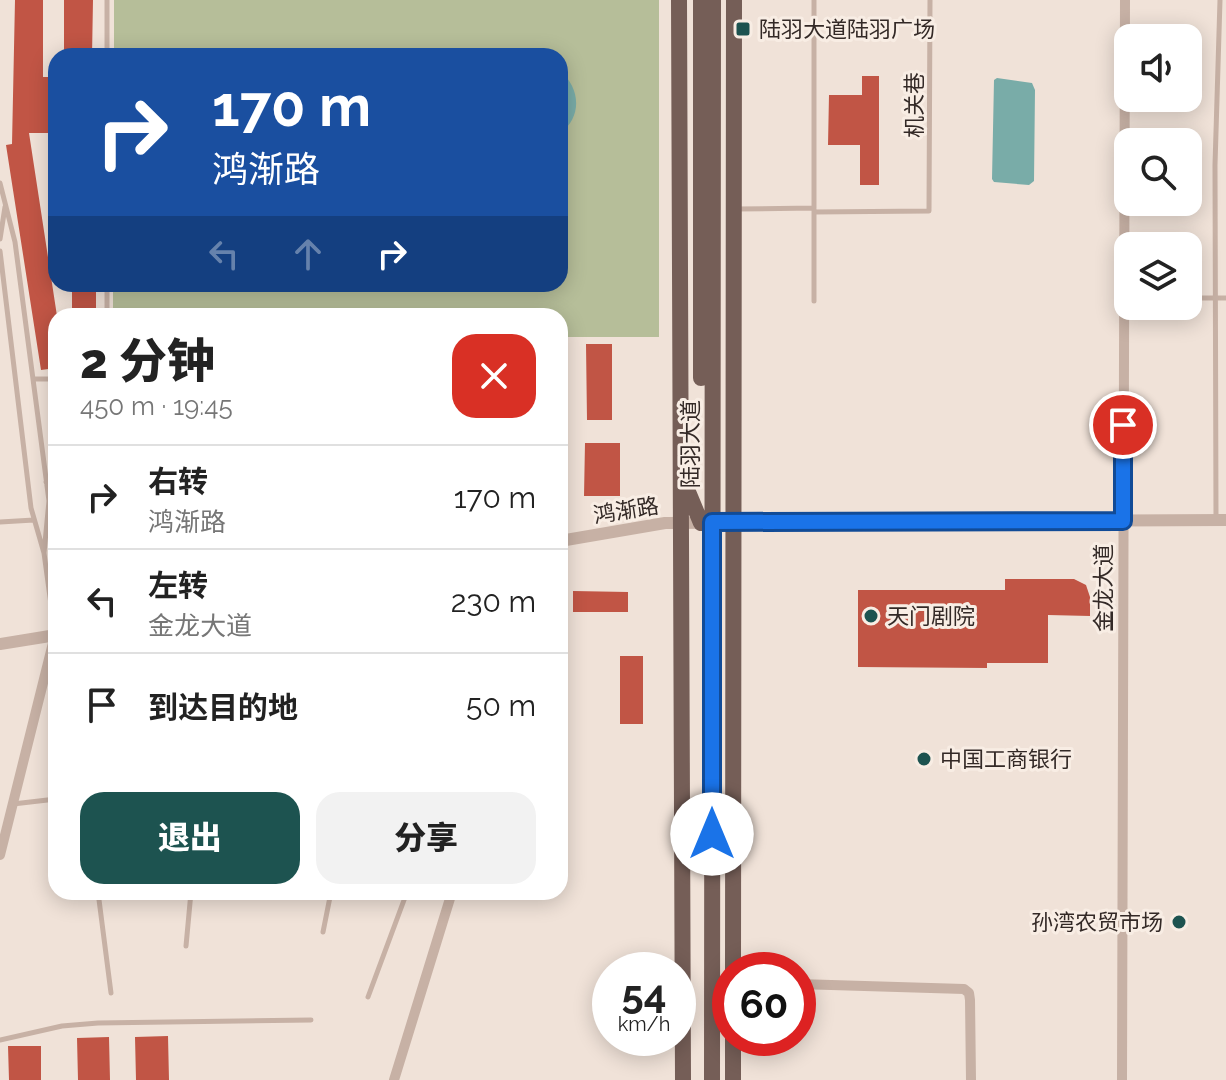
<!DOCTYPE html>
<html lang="zh">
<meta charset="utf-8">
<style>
:root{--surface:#fff;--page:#f2f2f2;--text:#222;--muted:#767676;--line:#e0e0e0;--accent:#1d5350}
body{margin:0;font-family:Raleway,"Noto Sans SC",sans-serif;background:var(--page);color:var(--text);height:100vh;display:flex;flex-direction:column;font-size:30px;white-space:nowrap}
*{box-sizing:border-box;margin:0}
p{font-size:26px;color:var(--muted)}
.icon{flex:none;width:44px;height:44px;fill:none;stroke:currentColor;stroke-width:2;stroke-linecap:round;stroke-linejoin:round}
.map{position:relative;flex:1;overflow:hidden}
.side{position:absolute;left:48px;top:308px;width:520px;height:592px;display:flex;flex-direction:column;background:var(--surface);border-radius:24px;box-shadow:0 4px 20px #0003}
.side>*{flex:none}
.banner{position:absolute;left:48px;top:48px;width:520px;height:244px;border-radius:24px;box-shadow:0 4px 20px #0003;background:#1a4fa0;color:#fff;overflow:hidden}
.fabs{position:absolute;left:1114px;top:24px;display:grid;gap:16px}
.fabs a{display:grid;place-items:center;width:88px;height:88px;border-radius:16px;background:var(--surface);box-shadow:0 4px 20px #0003;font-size:40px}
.speed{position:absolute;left:592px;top:952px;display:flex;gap:16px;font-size:40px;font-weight:700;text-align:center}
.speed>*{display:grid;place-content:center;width:104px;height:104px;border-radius:50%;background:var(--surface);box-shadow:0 4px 20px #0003;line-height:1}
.speed small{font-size:20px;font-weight:400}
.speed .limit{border:12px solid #d22;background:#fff;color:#111}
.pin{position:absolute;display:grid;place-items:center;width:68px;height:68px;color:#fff;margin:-34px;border:4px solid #fff;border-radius:50%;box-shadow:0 2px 8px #0007}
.me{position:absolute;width:88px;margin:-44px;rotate:0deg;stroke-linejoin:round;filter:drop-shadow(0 0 6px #0008)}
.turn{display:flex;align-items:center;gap:28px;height:168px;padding:0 32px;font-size:36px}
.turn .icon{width:104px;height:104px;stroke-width:2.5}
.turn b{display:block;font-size:56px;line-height:68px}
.lanes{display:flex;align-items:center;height:76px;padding:0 32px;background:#0003;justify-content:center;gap:40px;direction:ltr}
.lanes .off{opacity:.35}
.round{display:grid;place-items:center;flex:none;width:84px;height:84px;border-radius:24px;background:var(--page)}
.overview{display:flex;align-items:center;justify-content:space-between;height:136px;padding:0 32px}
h1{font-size:48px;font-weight:800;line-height:60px}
.cta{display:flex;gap:16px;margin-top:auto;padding:16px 32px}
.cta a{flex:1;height:92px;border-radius:24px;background:var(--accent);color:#fff;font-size:32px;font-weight:800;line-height:92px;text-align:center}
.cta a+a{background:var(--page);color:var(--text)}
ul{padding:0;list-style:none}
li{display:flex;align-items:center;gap:24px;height:104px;padding:0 32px;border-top:2px solid var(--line)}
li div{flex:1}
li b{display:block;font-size:30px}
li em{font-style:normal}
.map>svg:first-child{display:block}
.green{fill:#b6be99}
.water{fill:#79aca8}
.building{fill:#c15545}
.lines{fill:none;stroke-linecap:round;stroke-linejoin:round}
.service{stroke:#c7b1a5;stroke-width:5}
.minor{stroke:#c7b1a5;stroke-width:10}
.tertiary{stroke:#c7b1a5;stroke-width:12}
.primary{stroke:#755e57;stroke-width:16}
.route-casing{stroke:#114b97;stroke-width:20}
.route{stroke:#1a73e8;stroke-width:14}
.poi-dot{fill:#1d5350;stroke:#f8ede4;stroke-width:3}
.labels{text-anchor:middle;stroke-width:6;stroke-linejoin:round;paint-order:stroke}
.poi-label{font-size:22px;fill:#332926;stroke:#f8ede4;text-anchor:start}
.street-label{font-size:22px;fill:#332926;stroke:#f8ede4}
</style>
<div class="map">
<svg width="1226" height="1080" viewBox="0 0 1226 1080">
<rect width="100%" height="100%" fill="#f0e2d8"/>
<path class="green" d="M114 0H659V337H560V316H113V284H560V56H114Z"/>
<path class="water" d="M560 71C580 87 583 117 560 133Z
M997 78 1032 83 1035 90 1034 181 1029 185 994 182 992 179 994 80Z"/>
<path class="building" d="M15 0H43V77H56V133H29L57 316 56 368 41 370 6 145 12 144Z
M64 0H93L92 56H64Z
M862 76H879V185H860V145H828L829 95H862Z
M72 284H96V316H72Z
M586 344H612V420H587Z
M585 443H620V496H584Z
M1005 579H1074L1086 585 1090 597V616L1048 615V663H987V668L858 667V590H1005Z
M573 591 628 592V612H573Z
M620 656H643V724H620Z
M168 1036 169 1080H136L135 1037Z
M109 1037 110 1080H78L77 1038Z
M8 1046H41V1080H9Z"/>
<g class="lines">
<path class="service" d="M107 56V0
M0 183 15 242 49 501 44 553 31 508 0 251
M736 209 814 208V0
M814 212 929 211 930 0
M0 239 5 207
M1188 298H1226
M814 301V209
M107 316V284
M33 379H56
M46 482 56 481
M1216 519 1215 165 1220 0
M0 522 34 520
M44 553 55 634
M13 804 56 799
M98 892 111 993
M323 932 331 892
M186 946 191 892
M368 997 407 892
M0 1040 62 1026 98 1023 311 1020"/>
<path class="minor" d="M0 855 55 635
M798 984 964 989 969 993 970 1000 971 1080
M394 1080 452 892
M1122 1080 1125 0"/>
<path class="tertiary" d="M560 541 665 523 1226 520
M0 644 56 635"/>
<path class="primary" d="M679 0 683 1080
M701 0V378
M684 482 701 523
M733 970 734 0
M733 1038V1080
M712 1080 713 0"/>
</g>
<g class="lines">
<defs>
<path id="route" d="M712 834V522L1123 521V425"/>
</defs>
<use href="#route" class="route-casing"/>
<use href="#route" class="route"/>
</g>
<g class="poi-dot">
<rect x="735" y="21" width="16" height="16" rx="4"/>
<circle cx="871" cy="616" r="8"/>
<circle cx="924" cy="759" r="8"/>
<circle cx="1179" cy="922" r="8"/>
</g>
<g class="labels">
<g class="poi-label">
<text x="759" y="37">陆羽大道陆羽广场</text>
<text x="887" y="624">天门剧院</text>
<text x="940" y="767">中国工商银行</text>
<text x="1163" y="930" text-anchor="end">孙湾农贸市场</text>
</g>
<g class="street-label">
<text transform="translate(914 105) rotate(-90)" y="8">机关巷</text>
<text transform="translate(690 444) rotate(-90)" y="8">陆羽大道</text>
<text transform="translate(626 510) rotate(-9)" y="8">鸿渐路</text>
<text transform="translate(1103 588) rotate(-90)" y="8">金龙大道</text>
</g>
</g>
</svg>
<div class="fabs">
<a><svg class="icon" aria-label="sound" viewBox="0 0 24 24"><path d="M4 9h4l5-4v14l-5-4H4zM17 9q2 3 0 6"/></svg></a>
<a><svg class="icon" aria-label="search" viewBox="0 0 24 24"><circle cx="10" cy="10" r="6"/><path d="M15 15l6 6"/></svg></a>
<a><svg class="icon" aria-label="layers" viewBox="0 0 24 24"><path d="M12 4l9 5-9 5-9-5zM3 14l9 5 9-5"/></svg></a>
</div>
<div class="speed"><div>54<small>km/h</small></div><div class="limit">60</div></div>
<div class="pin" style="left:1123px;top:425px;background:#d93025"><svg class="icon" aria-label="arrive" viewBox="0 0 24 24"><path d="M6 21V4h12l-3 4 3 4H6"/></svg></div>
<svg class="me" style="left:712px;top:834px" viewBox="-20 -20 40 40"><circle r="19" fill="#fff"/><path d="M0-13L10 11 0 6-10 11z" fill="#1a73e8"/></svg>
<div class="banner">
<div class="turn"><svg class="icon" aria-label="right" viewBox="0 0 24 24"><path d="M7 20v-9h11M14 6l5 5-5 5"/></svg><div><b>170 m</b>鸿渐路</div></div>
<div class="lanes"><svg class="icon off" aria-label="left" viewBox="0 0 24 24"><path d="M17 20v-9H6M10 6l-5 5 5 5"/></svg><svg class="icon off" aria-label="ahead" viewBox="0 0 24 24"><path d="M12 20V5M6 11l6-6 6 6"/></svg><svg class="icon" aria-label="right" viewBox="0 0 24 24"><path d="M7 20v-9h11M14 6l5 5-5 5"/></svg></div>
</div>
<section class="side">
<div class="overview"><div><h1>2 分钟</h1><p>450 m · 19:45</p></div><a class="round" style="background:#d93025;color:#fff"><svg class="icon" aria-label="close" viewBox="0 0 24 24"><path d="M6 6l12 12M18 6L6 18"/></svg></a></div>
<ul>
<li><svg class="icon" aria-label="right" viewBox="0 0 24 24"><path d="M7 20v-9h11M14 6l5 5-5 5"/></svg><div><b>右转</b><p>鸿渐路</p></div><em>170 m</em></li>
<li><svg class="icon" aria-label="left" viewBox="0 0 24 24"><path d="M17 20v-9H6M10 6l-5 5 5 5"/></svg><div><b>左转</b><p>金龙大道</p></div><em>230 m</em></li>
<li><svg class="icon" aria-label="arrive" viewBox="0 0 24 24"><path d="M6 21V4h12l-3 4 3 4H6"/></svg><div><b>到达目的地</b></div><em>50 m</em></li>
</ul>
<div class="cta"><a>退出</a><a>分享</a></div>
</section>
</div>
